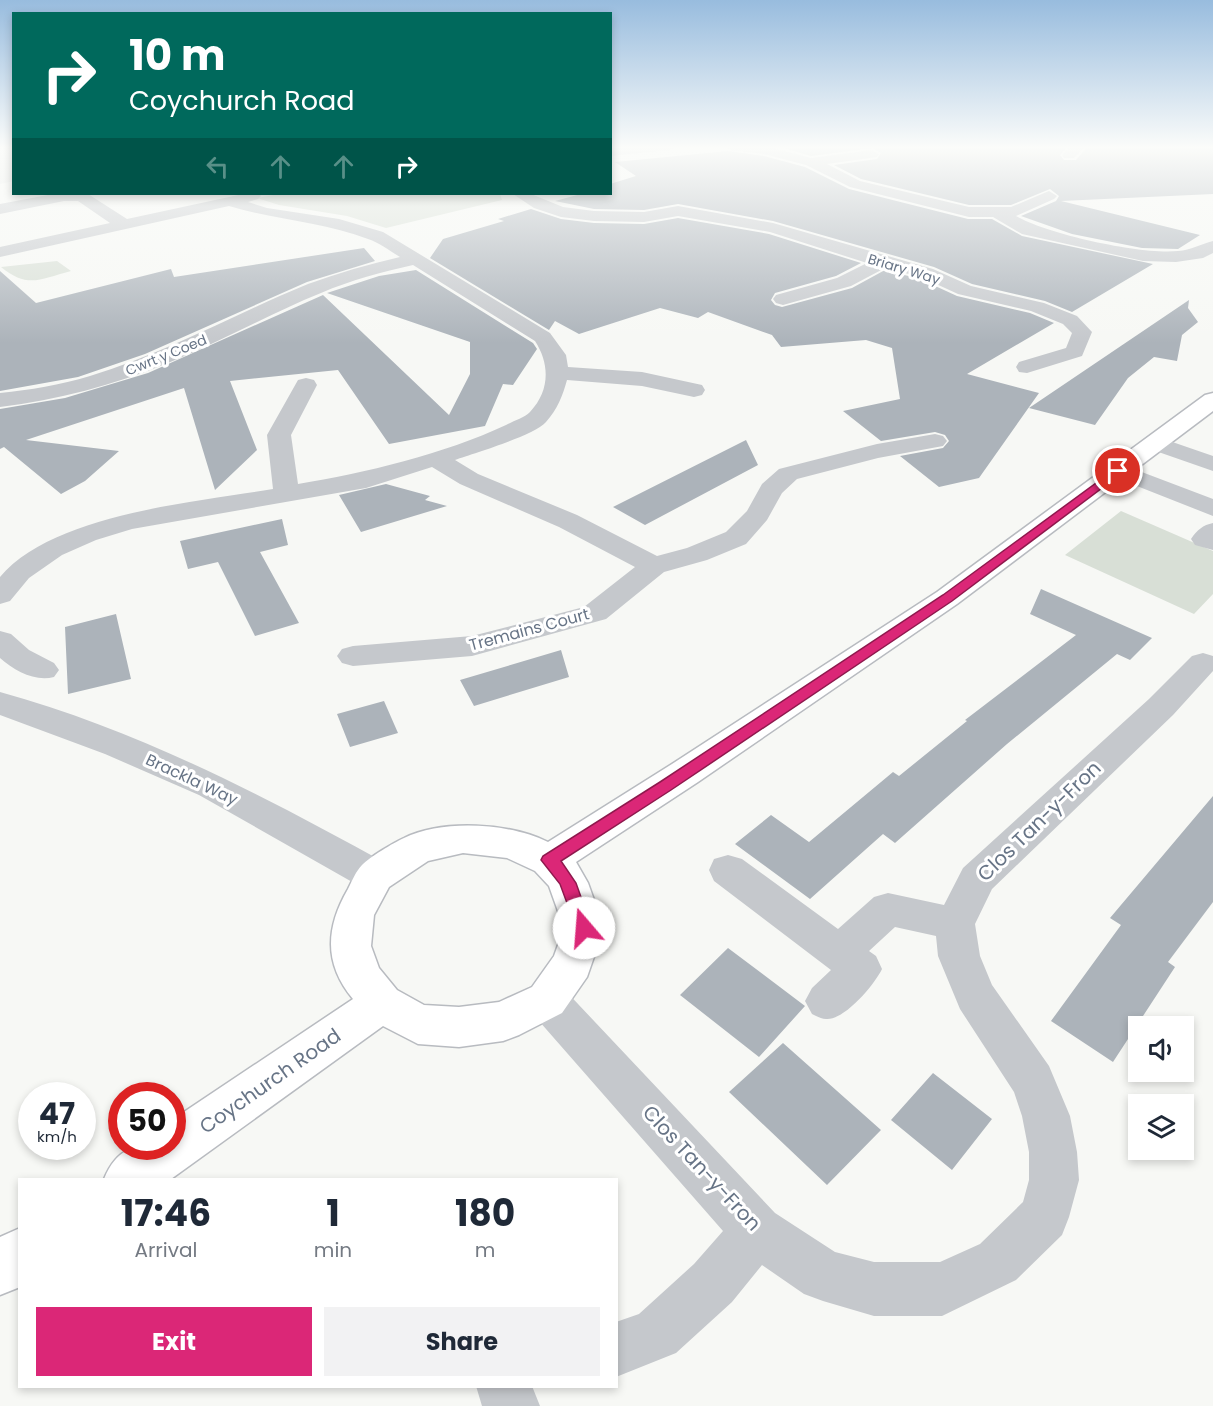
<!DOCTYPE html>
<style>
:root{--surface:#fff;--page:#f2f2f3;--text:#1f2937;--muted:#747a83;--accent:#db2777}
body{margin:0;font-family:Poppins,sans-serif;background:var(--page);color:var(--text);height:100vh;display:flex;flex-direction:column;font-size:22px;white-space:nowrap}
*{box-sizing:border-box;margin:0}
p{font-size:20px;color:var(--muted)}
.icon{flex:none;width:33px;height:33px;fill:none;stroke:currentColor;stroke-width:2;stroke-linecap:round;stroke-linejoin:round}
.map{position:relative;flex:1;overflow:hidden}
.sheet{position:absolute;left:18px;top:1178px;width:600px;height:210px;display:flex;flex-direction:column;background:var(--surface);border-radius:0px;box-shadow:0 3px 9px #0003}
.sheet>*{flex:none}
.banner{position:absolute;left:12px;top:12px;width:600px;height:183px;border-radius:0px;box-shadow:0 3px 9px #0003;background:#00695c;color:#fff;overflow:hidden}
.fabs{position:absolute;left:1128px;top:1016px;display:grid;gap:12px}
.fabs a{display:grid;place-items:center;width:66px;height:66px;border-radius:0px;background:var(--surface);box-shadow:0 3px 9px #0003;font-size:30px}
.speed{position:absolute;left:18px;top:1082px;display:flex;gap:12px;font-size:30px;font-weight:700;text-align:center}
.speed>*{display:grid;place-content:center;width:78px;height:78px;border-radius:50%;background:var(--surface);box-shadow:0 3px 9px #0003;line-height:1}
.speed small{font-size:15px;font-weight:400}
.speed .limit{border:9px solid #d22;background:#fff;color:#111}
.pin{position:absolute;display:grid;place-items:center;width:51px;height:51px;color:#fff;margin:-26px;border:3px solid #fff;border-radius:50%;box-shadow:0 2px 6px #0007}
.me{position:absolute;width:66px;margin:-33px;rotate:342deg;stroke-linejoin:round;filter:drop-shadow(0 0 4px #0008)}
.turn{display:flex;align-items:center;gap:21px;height:126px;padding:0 18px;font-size:27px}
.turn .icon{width:78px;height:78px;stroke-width:2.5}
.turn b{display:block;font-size:42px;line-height:51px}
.lanes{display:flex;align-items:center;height:57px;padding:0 18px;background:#0003;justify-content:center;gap:30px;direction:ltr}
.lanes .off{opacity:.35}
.eta{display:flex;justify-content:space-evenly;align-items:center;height:102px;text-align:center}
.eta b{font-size:36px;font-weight:700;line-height:42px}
.action{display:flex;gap:12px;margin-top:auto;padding:12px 18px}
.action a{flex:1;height:69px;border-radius:0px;background:var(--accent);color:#fff;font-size:24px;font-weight:700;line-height:69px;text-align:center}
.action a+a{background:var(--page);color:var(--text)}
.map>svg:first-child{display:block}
.built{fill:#e5e7e6}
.green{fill:#d8dfd6}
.building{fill:#acb3ba}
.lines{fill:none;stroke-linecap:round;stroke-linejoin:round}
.major-casing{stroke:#b8bbc0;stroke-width:3}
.minor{fill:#c5c8cc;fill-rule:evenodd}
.major{fill:#fff;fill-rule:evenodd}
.route{fill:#db2777;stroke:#8e194d;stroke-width:1.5}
.labels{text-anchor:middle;stroke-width:6;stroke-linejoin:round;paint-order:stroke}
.far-street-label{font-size:14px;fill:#677486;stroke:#fff}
.street-label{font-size:16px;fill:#677486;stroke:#fff}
.near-street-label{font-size:20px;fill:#677486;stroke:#fff}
</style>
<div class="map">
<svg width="1213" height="1406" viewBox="0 0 1213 1406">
<rect width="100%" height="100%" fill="#f7f8f5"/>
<path class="built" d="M0 146H13L14 181 0 184Z"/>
<path class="green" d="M279 194H500L502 200 386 228 347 216 279 205 257 198Z
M57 261 71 271C40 279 28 289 1 267Z
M1121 511 1213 551V594L1194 614 1065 555Z"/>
<path class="building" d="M776 146H1068L1060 155 1064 160H1076L1088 146H1213V194L1061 201 1200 235 1178 249 1142 248 1072 234 1021 216 1056 201 1059 196 1050 189 1011 205H969L861 179 834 165 877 159 881 153 873 148 811 156Z
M728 151 764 156 805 167 849 189 968 219H992L1022 236 1153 264 1072 312 1045 301 972 284 934 267 773 221 678 204 644 210 594 209 555 201 581 194H610V184L636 176 615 162Z
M531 209 561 219 594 223 644 224 678 218 769 234 861 263 836 276 775 293 771 300 775 305 782 307 852 288 885 270 920 279 957 296 1030 313 1054 323 967 374 1039 393 979 478 939 487 900 456 943 448 949 441 945 435 935 432 881 441 843 411 900 399 892 348 866 340 781 347 772 335 708 312 698 318 660 308 579 334 555 321 549 330 430 258 443 239 504 221 498 219Z
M364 248 375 261 307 282 145 354 78 377 0 391V271L36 303 171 269 174 277Z
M416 270 533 343 537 349 513 385 503 384 485 426 389 444 338 370 230 381 257 450 215 490 184 388 26 440 119 451 85 481 61 494 4 447 0 449V409L65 398 148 373 323 295 449 415 470 374V342L327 293 379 276Z
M1189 300 1188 308 1198 322 1182 335 1177 361 1154 357 1128 378 1095 425 1029 408Z
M746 440 758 465 645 525 613 507Z
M386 484 430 496 425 500 447 506 361 532 339 495Z
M282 519 288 545 260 552 299 623 255 636 218 562 188 569 180 541Z
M1041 589 1152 638 1130 660 1117 654 1007 744 895 843 883 834 810 899 735 844 771 815 809 842 893 772 899 776 967 721 965 720 1076 635 1030 614Z
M116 614 131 679 68 694 65 627Z
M561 650 569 677 474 706 460 680Z
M384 701 398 733 350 747 337 714Z
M1213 796V902L1168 962 1175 967 1113 1062 1051 1021 1121 925 1110 918Z
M728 948 805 1006 759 1057 680 995Z
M783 1043 881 1130 827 1185 729 1092Z
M933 1073 992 1119 952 1170 891 1120Z"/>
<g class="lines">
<defs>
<path id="major" d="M1213 393V411L957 604 698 782 576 862 588 883 604 928 587 977 562 1013 519 1035 503 1041 459 1047 418 1044 383 1026 171 1179H104C119 1143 138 1146 172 1146V1120L353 999C323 963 326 927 348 889 352 881 356 871 362 865 370 857 393 843 404 838 443 819 510 823 548 842L672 764 937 592 1205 395ZM463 853 507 858 535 871 549 886 564 928 554 956 532 987 499 1002 459 1007 424 1005 397 990 379 968 371 946 374 915 389 887 428 861Z
M20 1228V1287L0 1295V1237Z"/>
</defs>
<use href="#major" class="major-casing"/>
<path class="minor" d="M626 146H677L670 150 610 156V148Z
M724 146H766L811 158 872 150 879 154 877 157 827 164 860 181 969 207H1011L1049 191 1057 196 1054 199 1016 216C1047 234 1141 255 1178 251 1191 250 1201 244 1213 241V253L1203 258 1176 262 1143 261 1022 234 993 217H969L850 187 806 165 764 154 731 150Z
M1071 146H1086L1074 158H1064L1062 155Z
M53 194H88L127 219 243 194H259L261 196 258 199 248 202 267 208 339 219 383 232 550 333 566 355 568 367 642 372 702 385 705 390 702 395 694 397 642 386 567 380C563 395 557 410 546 422 533 436 475 453 455 460L478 474 577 515 657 556 687 548 726 532 747 511 762 484 779 469 877 444 935 434 943 436 947 441 943 446 878 458 797 479 782 493 767 520 746 544 707 560 664 572 606 619 472 656 353 666 342 663 337 656 342 649 353 646 472 636 584 607 635 567 559 527 460 484 432 467 366 488 132 529 96 540 62 555 29 578 10 601 0 604V577C53 514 195 502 273 489L267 435 298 380 306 378 314 380 317 385 291 435 298 484C365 473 444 454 506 425 513 421 524 418 530 412 550 391 550 364 535 341L413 265C382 272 351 280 321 293 269 314 220 342 168 363 113 385 58 400 0 407V393C30 390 60 385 90 376 166 353 235 314 308 284 338 273 369 264 400 257 390 251 380 243 368 239 324 222 275 220 229 206L0 257V247L110 223 78 201H64L0 214V204Z
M513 194H531L563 207 594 211 644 212 678 206 773 223 933 269 971 286 1044 303 1077 316 1092 332 1082 356 1027 373 1019 372 1016 367 1019 362 1066 348 1072 333 1063 324 1031 311 958 294 921 277 885 268 851 286 783 305 776 303 773 299 776 295 837 278 867 263 770 232 678 216 644 222 594 221 561 217 534 208Z
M1155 436 1213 456V471L1147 448 1143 443 1147 438Z
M1118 463 1213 499V516L1109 475 1106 470 1109 465Z
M1213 523V550L1195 545 1191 539C1197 530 1203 525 1213 523Z
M0 631 11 634 29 650 54 663 59 670 54 677C35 682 15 671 0 658Z
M1203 653 1213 656V671L1173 715 992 889 975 924 980 956 992 985 1049 1066 1070 1116 1077 1152 1079 1180 1069 1217 1062 1235 1016 1280 942 1316H874L823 1301 804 1294 762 1265 732 1302 676 1353 616 1377V1322L639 1314 694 1264 723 1231 532 1013 525 1000 532 987 547 981 562 987 775 1213 835 1252 874 1262H940L980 1244 1023 1202 1029 1180V1152L1022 1116 1014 1092 960 1009 938 956 936 936 895 927 869 951 876 956 882 969C875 984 844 1021 826 1019 821 1019 816 1016 812 1014L805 1001 812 988 831 970 714 881 709 870 714 859 728 855 742 859 838 929 874 897 888 893 944 905 963 868 1149 699 1192 656Z
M0 692C138 730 264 796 389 865L394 876 389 887 375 891 361 887 199 795 105 754 0 715Z
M476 1386H532L540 1406H482Z"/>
<use href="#major" class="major"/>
</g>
<linearGradient id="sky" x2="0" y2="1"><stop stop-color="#98bcde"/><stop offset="0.43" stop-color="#fbfcfa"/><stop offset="1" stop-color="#fbfcfa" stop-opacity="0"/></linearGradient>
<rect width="1213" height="343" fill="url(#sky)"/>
<path class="route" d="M1118 467 1123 471 1122 473 952 601 671 790 561 861 576 883 592 928 590 933 584 935 578 933 560 884 541 860 543 856 660 782 943 595Z"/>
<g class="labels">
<g class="far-street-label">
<text transform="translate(904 269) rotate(17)" y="5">Briary Way</text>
<text transform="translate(166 355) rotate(-22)" y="5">Cwrt y Coed</text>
</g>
<g class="street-label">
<text transform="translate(529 629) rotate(-15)" y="6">Tremains Court</text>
<text transform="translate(192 779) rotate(25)" y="6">Brackla Way</text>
</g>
<g class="near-street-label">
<text transform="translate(1039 821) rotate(-44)" y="7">Clos Tan-y-Fron</text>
<text transform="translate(270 1081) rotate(-35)" y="7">Coychurch Road</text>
<text transform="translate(702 1168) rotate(47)" y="7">Clos Tan-y-Fron</text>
</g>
</g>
</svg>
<div class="fabs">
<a><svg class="icon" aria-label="sound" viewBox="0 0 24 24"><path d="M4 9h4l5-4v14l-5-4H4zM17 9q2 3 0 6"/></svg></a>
<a><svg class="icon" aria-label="layers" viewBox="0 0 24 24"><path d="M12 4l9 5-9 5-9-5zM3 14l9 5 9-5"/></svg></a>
</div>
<div class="speed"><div>47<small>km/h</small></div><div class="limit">50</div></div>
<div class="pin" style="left:1118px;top:471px;background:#d93025"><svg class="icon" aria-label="arrive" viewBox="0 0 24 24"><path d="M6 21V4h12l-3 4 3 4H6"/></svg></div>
<svg class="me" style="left:584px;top:928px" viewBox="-20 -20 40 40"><circle r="19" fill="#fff"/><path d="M0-13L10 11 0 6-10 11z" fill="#db2777"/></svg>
<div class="banner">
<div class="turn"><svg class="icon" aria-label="right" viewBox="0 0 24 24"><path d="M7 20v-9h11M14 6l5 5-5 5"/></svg><div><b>10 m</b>Coychurch Road</div></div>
<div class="lanes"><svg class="icon off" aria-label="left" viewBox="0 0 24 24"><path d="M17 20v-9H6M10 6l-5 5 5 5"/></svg><svg class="icon off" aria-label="ahead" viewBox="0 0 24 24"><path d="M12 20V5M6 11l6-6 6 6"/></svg><svg class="icon off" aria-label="ahead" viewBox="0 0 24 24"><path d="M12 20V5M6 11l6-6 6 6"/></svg><svg class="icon" aria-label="right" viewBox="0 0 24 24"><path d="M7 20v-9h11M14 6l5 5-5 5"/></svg></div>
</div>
<section class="sheet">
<div class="eta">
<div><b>17:46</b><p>Arrival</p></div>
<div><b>1</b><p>min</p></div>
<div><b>180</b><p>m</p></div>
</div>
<div class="action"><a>Exit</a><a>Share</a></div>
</section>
</div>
